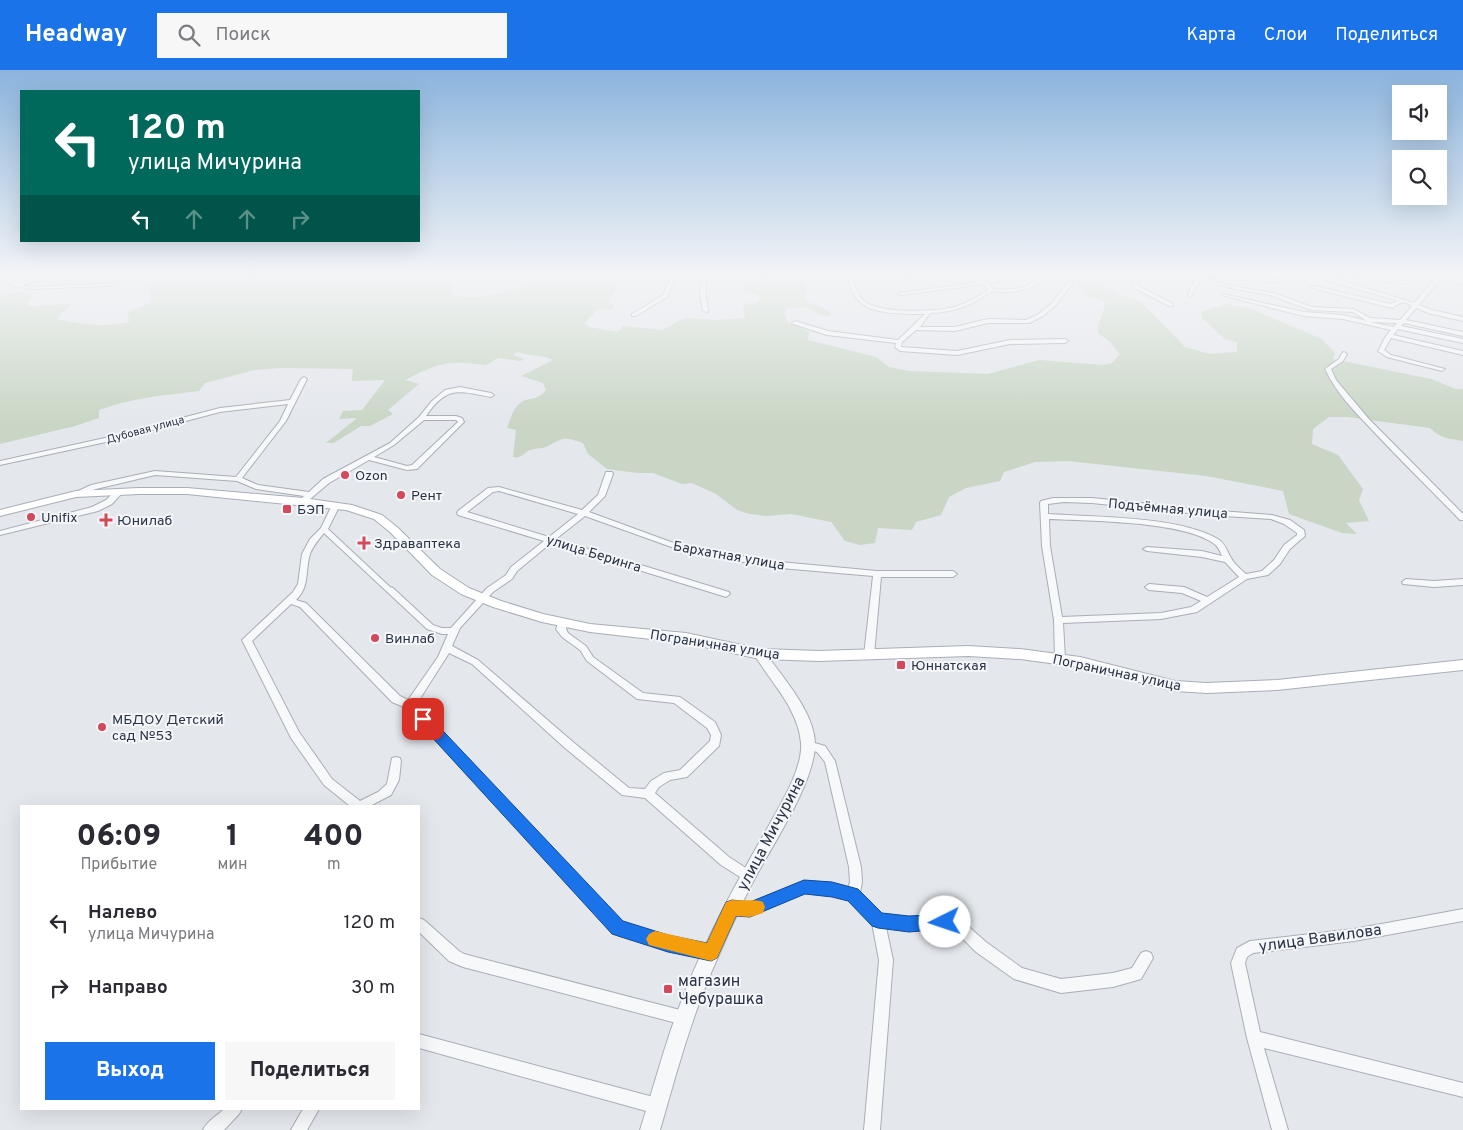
<!DOCTYPE html>
<html lang="ru">
<meta charset="utf-8">
<style>
:root{--surface:#fff;--page:#f7f7f7;--text:#2b2b33;--muted:#7c7c81;--accent:#1a73e8}
body{margin:0;font-family:Overpass,sans-serif;background:var(--page);color:var(--text);height:100vh;display:flex;flex-direction:column;font-size:19px;white-space:nowrap}
*{box-sizing:border-box;margin:0}
p{font-size:16px;color:var(--muted)}
.icon{flex:none;width:28px;height:28px;fill:none;stroke:currentColor;stroke-width:2;stroke-linecap:round;stroke-linejoin:round}
.map{position:relative;flex:1;overflow:hidden}
.panel{position:absolute;left:20px;top:735px;width:400px;height:305px;display:flex;flex-direction:column;background:var(--surface);border-radius:0px;box-shadow:0 5px 20px #0002}
.panel>*{flex:none}
.hud{position:absolute;left:20px;top:20px;width:400px;height:152px;border-radius:0px;box-shadow:0 5px 20px #0002;background:#00695c;color:#fff;overflow:hidden}
.tools{position:absolute;left:1392px;top:15px;display:grid;gap:10px}
.tools a{display:grid;place-items:center;width:55px;height:55px;border-radius:0px;background:var(--surface);box-shadow:0 5px 20px #0002;font-size:25px}
.pin{position:absolute;display:grid;place-items:center;width:42px;height:42px;color:#fff;margin:-21px;border-radius:10px;box-shadow:0 2px 8px #0006}
.me{position:absolute;width:55px;margin:-28px;rotate:266deg;stroke-linejoin:round;filter:drop-shadow(0 0 4px #0008)}
.turn{display:flex;align-items:center;gap:18px;height:105px;padding:0 25px;font-size:22px}
.turn .icon{width:65px;height:65px;stroke-width:2.5}
.turn b{display:block;font-size:35px;line-height:42px}
.lanes{display:flex;align-items:center;height:48px;padding:0 25px;background:#0003;justify-content:center;gap:25px;direction:ltr}
.lanes .off{opacity:.35}
.eta{display:flex;justify-content:space-evenly;align-items:center;height:85px;text-align:center}
.eta b{font-size:30px;font-weight:800;line-height:35px}
.primary-button{display:flex;gap:10px;margin-top:auto;padding:10px 25px}
.primary-button a{flex:1;height:58px;border-radius:0px;background:var(--accent);color:#fff;font-size:20px;font-weight:800;line-height:58px;text-align:center}
.primary-button a+a{background:var(--page);color:var(--text)}
ul{padding:0;list-style:none}
li{display:flex;align-items:center;gap:15px;height:65px;padding:0 25px}
li div{flex:1}
li b{display:block;font-size:19px}
li em{font-style:normal}
header{display:flex;align-items:center;gap:30px;box-sizing:border-box;height:70px;padding:0 25px;background:var(--accent);color:#fff}
header strong{font-size:24px}
nav{display:flex;gap:28px;margin-inline-start:auto;font-size:18px}
.search{width:350px;height:45px;background:var(--page);display:flex;align-items:center;gap:12px;box-sizing:border-box;padding:0 18px;border-radius:0px;color:var(--muted);font-size:19px}
.map>svg:first-child{display:block}
.green{fill:#c9d6c5}
.lines{fill:none;stroke-linecap:round;stroke-linejoin:round}
.minor-casing{stroke:#a9aeb7;stroke-width:2}
.tertiary-casing{stroke:#a9aeb7;stroke-width:2}
.secondary-casing{stroke:#a9aeb7;stroke-width:2}
.minor{fill:#f7f8fa;fill-rule:evenodd}
.tertiary{fill:#f7f8fa;fill-rule:evenodd}
.secondary{fill:#fff;fill-rule:evenodd}
.route{fill:#1a73e8;stroke:#114b97}
.slow{fill:#f59e0b}
.poi-dot{fill:#d1495b;stroke:#f4f6f9;stroke-width:2}
.labels{text-anchor:middle;stroke-width:4;stroke-linejoin:round;paint-order:stroke}
.far-street-label{font-size:11px;fill:#2b3445;stroke:#f4f6f9}
.poi-label{font-size:14px;fill:#2b3445;stroke:#f4f6f9;text-anchor:start}
.street-label{font-size:14px;fill:#2b3445;stroke:#f4f6f9}
.near-street-label{font-size:16px;fill:#2b3445;stroke:#f4f6f9}
.near-poi-label{font-size:16px;fill:#2b3445;stroke:#f4f6f9;text-anchor:start}
</style>
<header>
<strong>Headway</strong>
<div class="search"><svg class="icon" aria-label="search" viewBox="0 0 24 24"><circle cx="10" cy="10" r="6"/><path d="M15 15l6 6"/></svg>Поиск</div>
<nav><a>Карта</a><a>Слои</a><a>Поделиться</a></nav>
</header>
<div class="map">
<svg width="1463" height="1060" viewBox="0 0 1463 1060">
<rect width="100%" height="100%" fill="#e4e7ec"/>
<path class="green" d="M167 204H356L363 211 366 212C395 215 423 203 452 214L451 224C479 234 512 218 539 212L537 208 544 204H614L616 206H628V212L618 213 608 233 615 235 611 240 598 239 584 253 589 257 618 262 623 256 662 260 684 248 717 250 745 248 743 240 745 234 756 233 760 229 759 225 747 222 742 218C761 201 774 204 799 204L808 222 804 227 810 234H816L831 243 829 246 818 244 805 237 788 238 784 243 788 252 809 262 808 270 876 287 889 297 909 301 988 304 1039 290 1102 295 1112 293 1120 284 1109 271 1098 263C1096 254 1104 244 1105 232L1086 226 1076 213 1081 204H1103L1105 206 1096 209V213L1120 225 1140 231 1185 277 1210 284 1237 282V272L1225 269 1202 248 1201 242 1225 234 1249 238 1322 269 1335 283 1333 289 1431 309 1456 319H1463V371C1449 369 1440 368 1430 358L1348 347H1329L1313 359 1312 374 1338 385 1363 419 1359 430 1369 451 1346 453 1357 464 1342 463 1289 444 1283 421 1206 406 1068 391 1035 392 1004 402 1000 411 966 418 949 427 941 445 916 452 912 460 878 458 875 473 860 475 845 471 831 452 791 444 766 446 750 444 737 440 716 424 692 413 682 414 653 403H637L607 399 588 384 583 373C562 366 564 368 546 377 541 379 535 378 530 380 523 383 522 389 513 387L516 360 507 358C510 351 512 341 518 335 526 326 537 332 546 320L543 313 521 306 553 290C542 284 530 287 518 282L512 285 524 289 521 291 498 288 486 295C447 290 441 292 405 310L419 314 388 340 393 344 370 356H361L334 373H326L357 348 339 349 343 341 362 340 385 310 352 311 353 299 282 298 255 300 205 313 199 321C166 325 131 328 99 340V348L75 356 0 374V227L22 221 24 224 33 225 27 234 29 236 71 234 56 249C83 254 102 258 129 252L128 242 152 232 148 217 170 206Z"/>
<g class="lines">
<defs>
<path id="minor" d="M1 204H5L17 213 56 204H62L21 215 30 217 107 214 124 210 126 211 107 216 30 219 13 215 6 210Z
M89 204 93 205 70 213 66 212Z
M673 204H677L667 227 636 246H632V244L663 225Z
M683 204H712L707 207C703 221 707 229 708 242L703 241 700 223 702 207Z
M847 204H851C854 213 856 224 864 231 879 244 936 242 954 237 966 233 978 227 988 220L984 214 901 225 899 224V223L981 212 971 204H975L986 211 1010 204H1015L1007 209 989 213 993 219C1015 220 1027 220 1043 204H1047C1036 217 1023 222 1007 222 1002 222 995 221 991 222 986 224 980 229 975 232 960 239 946 243 930 243L920 257H955L988 249 1026 250 1039 244 1051 234 1069 211H1073V213L1055 236 1043 246 1029 253H988L955 261 916 260 902 272 901 277 957 281 1010 270 1065 269 1068 271 1065 273 1010 274 957 285 900 281 895 277 896 273 827 265 793 254 792 253 795 251 828 261 898 270 923 246 925 244C907 244 873 245 860 232 852 225 849 214 847 204Z
M864 204H868L873 210 880 211 929 204H938L880 213 870 212Z
M1138 204H1142L1137 214 1139 216 1173 234V236H1169L1135 218 1132 214Z
M1145 204H1158L1204 208 1236 217 1273 223 1312 237 1354 239 1370 248 1400 250 1413 235H1417V237L1406 250 1463 262V266L1404 253 1401 256 1463 269V273L1398 259 1393 265 1463 281V285L1391 268 1384 280 1391 285 1445 299 1442 301 1387 287 1378 281 1386 266 1391 260 1343 249 1304 246 1221 225 1223 224 1304 242 1343 245 1367 251 1353 242 1311 240 1270 225 1235 219 1204 210H1200L1192 225 1190 226 1188 225 1195 210 1147 205ZM1370 252 1397 253 1394 257Z
M1324 204H1335L1412 212 1414 213 1412 214 1326 205Z
M1313 205 1319 206 1290 213 1211 208 1209 207 1211 206 1290 211Z
M1314 216 1391 234 1400 229 1405 230 1392 238 1312 218V216Z
M1344 282 1347 284 1343 291 1331 299 1336 310 1368 348 1463 444V450H1460C1432 421 1402 392 1374 362 1356 343 1336 323 1325 299L1339 289 1342 283Z
M304 307 307 309 286 351 242 408 258 415 309 422 323 409 390 373 419 347 432 331 445 320 460 317 491 323 494 325 491 327C459 321 447 315 426 346H456L462 348 464 352 417 399 407 400 369 390 329 413 309 430H306L302 428 304 426 256 419 237 411 155 405 96 419 76 426 72 424 91 415 155 401 236 407 280 351 288 334 220 342 106 372 0 395V391L105 368 220 338 290 330 301 309ZM424 350H456L458 352 412 395 407 396 374 387 394 375Z
M606 402H612L613 404 605 426 589 442 679 475 769 491 877 501H953L957 504 953 507H881L874 585 872 587H866L864 585 873 506 769 497 677 479 585 446 556 469 729 522 730 524 726 527 723 526 551 473 517 501 512 509 493 522 460 558 452 576 478 590 573 672 629 718 645 719 651 711 664 703 680 700 710 671 711 665 707 658 674 633 637 629 587 591 580 580 562 567 556 559 559 551H565L567 553 566 559 568 563 586 576 593 587 643 623 680 627 715 652 721 665 719 676 687 707 670 710 659 717 655 723 729 787 752 802 754 806 752 810 748 812 721 795 645 728 622 725 565 678 472 594 449 583 416 635 622 853 668 867 711 876 716 877 718 882 716 887 711 888 668 879 613 862 406 638 392 632 300 537 291 534 252 571 299 662 332 709 360 731 378 722 387 714 392 688 396 687 400 688 401 691 399 710 391 725 370 736H350L324 715 291 668 242 570 293 522 298 514 302 484 310 469 321 458 333 433H339L340 435 328 459 390 517 393 518 433 555 442 558H451L487 518 506 505 511 497 544 471 458 445 457 443 458 441 488 418 499 417 582 440 598 425ZM499 421 578 444 549 467 467 442 493 422ZM324 463 427 559 442 564H448L438 587 408 630 400 626 306 533 296 530C310 517 305 500 310 484 313 476 319 469 324 463Z
M117 419H120L124 421 112 434 98 441 0 465V461L92 437 106 430Z
M1053 428H1092L1208 440 1272 445 1290 450 1304 460 1305 466 1290 479 1280 494 1268 505 1247 509 1197 542 1161 549 1063 553 1065 588 1063 590H1057L1055 588 1054 550 1042 476 1040 433 1041 431ZM1064 432 1092 433 1208 445 1271 449 1284 454 1297 463V465L1284 475 1274 490 1262 501 1246 504C1240 499 1234 493 1231 488 1227 481 1225 473 1218 469 1179 446 1094 447 1048 444V434ZM1049 449C1089 451 1182 451 1213 473 1218 476 1220 481 1222 486L1202 481 1147 477 1143 479 1147 481 1202 487 1225 492 1239 507 1207 527 1184 517 1149 514 1145 517 1149 520 1182 523 1201 531 1191 537 1161 543 1062 547 1050 476Z
M1406 509 1434 511 1463 509V515L1434 517 1403 514 1402 512Z
M808 671 825 676 835 691 861 797 862 812 860 823 881 844 909 848 945 845 969 857 986 872 1022 898 1061 909 1113 903 1132 898 1141 883 1146 881 1151 883 1153 888 1141 909 1113 917 1061 923 1014 909 976 882 959 865 944 857 909 860 886 857 893 890 880 1060H864L879 890 872 853 849 830 832 825 804 823 750 846 728 842 726 838 728 834 732 832 750 834 804 811 832 813 848 818 850 812 849 797 825 692 817 682 804 678 803 675 804 672Z
M1463 839V851L1354 871 1253 883 1247 887 1245 893 1260 962 1463 1013V1027L1264 978 1288 1060H1272L1247 968 1231 893 1237 878 1250 871 1354 859Z
M419 848 424 850 459 881 464 884 684 941 689 943 691 948 689 953 684 955 463 897 449 891 419 862Z
M419 964 657 1028 662 1031 665 1036 662 1041 657 1044 419 978Z
M224 1039H242L239 1044 224 1060H203C207 1051 217 1046 224 1039Z
M303 1039H319L307 1060H291Z"/>
<path id="tertiary" d="M1314 204H1320L1414 233 1437 206H1441V208L1419 235 1432 240 1463 247V251L1428 243 1406 233 1315 207Z
M760 580 764 581C782 607 816 643 815 676 813 715 773 774 754 810 741 834 730 860 719 885 693 941 677 1001 660 1060H640C652 1023 662 984 675 948 699 881 733 818 768 757 780 735 803 699 801 673 798 638 771 613 754 584L756 581Z"/>
<path id="secondary" d="M1404 204H1419L1463 209V213Z
M139 418H187L303 428 352 435 382 445 398 458 440 499 469 518 501 531 543 544 590 554 686 563 760 579 819 581 968 576 1020 579 1080 587 1175 611 1207 613 1277 610 1463 590V600L1277 620 1207 623 1175 621 1080 597 1020 589 968 586 819 591 760 589 686 573 590 562 542 552 493 537 461 524 432 505 390 462 374 449 346 440 187 424H139L76 427 0 446V440L76 421Z"/>
</defs>
<use href="#minor" class="minor-casing"/>
<use href="#tertiary" class="tertiary-casing"/>
<use href="#secondary" class="secondary-casing"/>
<use href="#minor" class="minor"/>
<use href="#tertiary" class="tertiary"/>
<use href="#secondary" class="secondary"/>
</g>
<linearGradient id="sky" x2="0" y2="1"><stop stop-color="#8bb4dd"/><stop offset="0.58" stop-color="#f3f4f6"/><stop offset="1" stop-color="#f3f4f6" stop-opacity="0"/></linearGradient>
<rect width="1463" height="352" fill="url(#sky)"/>
<path class="route" d="M423 644 428 645 623 851 668 865 707 873 726 832 732 830 750 832 804 810 832 812 858 819 882 843 909 846 945 844 951 846 954 852 951 857 945 859 909 862 878 858 872 856 848 831 832 827 805 824 750 847 736 846 717 888 711 891 668 882 618 866 612 864 418 652 416 649 418 645Z"/>
<path class="slow" d="M732 830C740 831 756 829 763 832L765 837 763 843 750 847 736 846 717 888 711 891 649 875 646 869 649 864 655 861 707 873 726 832Z"/>
<g class="poi-dot">
<circle cx="345" cy="405" r="5"/>
<circle cx="401" cy="425" r="5"/>
<rect x="282" y="434" width="10" height="10" rx="2.5"/>
<circle cx="31" cy="447" r="5"/>
<path d="M103.5 442.5h5v5h5v5h-5v5h-5v-5h-5v-5h5z"/>
<path d="M361.5 465.5h5v5h5v5h-5v5h-5v-5h-5v-5h5z"/>
<circle cx="375" cy="568" r="5"/>
<rect x="896" y="590" width="10" height="10" rx="2.5"/>
<circle cx="102" cy="657" r="5"/>
<rect x="663" y="914" width="10" height="10" rx="2.5"/>
</g>
<g class="labels">
<g class="far-street-label">
<text transform="translate(145 359) rotate(-15)" y="4">Дубовая улица</text>
</g>
<g class="poi-label">
<text x="355" y="410">Ozon</text>
<text x="411" y="430">Рент</text>
<text x="297" y="444">БЭП</text>
<text x="41" y="452">Unifix</text>
<text x="117" y="455">Юнилаб</text>
<text x="374" y="478">Здраваптека</text>
<text x="385" y="573">Винлаб</text>
<text x="911" y="600">Юннатская</text>
<text x="112" y="654">МБДОУ Детский<tspan x="112" dy="16">сад №53</tspan></text>
</g>
<g class="street-label">
<text transform="translate(1168 438) rotate(5)" y="5">Подъёмная улица</text>
<text transform="translate(594 483) rotate(17)" y="5">улица Беринга</text>
<text transform="translate(729 485) rotate(10)" y="5">Бархатная улица</text>
<text transform="translate(715 574) rotate(9)" y="5">Пограничная улица</text>
<text transform="translate(1117 602) rotate(12)" y="5">Пограничная улица</text>
</g>
<g class="near-street-label">
<text transform="translate(770 763) rotate(-62)" y="6">улица Мичурина</text>
<text transform="translate(1320 867) rotate(-8)" y="6">улица Вавилова</text>
</g>
<g class="near-poi-label">
<text x="678" y="916">магазин<tspan x="678" dy="18">Чебурашка</tspan></text>
</g>
</g>
</svg>
<div class="tools">
<a><svg class="icon" aria-label="sound" viewBox="0 0 24 24"><path d="M4 9h4l5-4v14l-5-4H4zM17 9q2 3 0 6"/></svg></a>
<a><svg class="icon" aria-label="search" viewBox="0 0 24 24"><circle cx="10" cy="10" r="6"/><path d="M15 15l6 6"/></svg></a>
</div>
<div class="pin" style="left:423px;top:649px;background:#d93025"><svg class="icon" aria-label="arrive" viewBox="0 0 24 24"><path d="M6 21V4h12l-3 4 3 4H6"/></svg></div>
<svg class="me" style="left:945px;top:852px" viewBox="-20 -20 40 40"><circle r="19" fill="#fff"/><path d="M0-13L10 11 0 6-10 11z" fill="#1a73e8"/></svg>
<div class="hud">
<div class="turn"><svg class="icon" aria-label="left" viewBox="0 0 24 24"><path d="M17 20v-9H6M10 6l-5 5 5 5"/></svg><div><b>120 m</b>улица Мичурина</div></div>
<div class="lanes"><svg class="icon" aria-label="left" viewBox="0 0 24 24"><path d="M17 20v-9H6M10 6l-5 5 5 5"/></svg><svg class="icon off" aria-label="ahead" viewBox="0 0 24 24"><path d="M12 20V5M6 11l6-6 6 6"/></svg><svg class="icon off" aria-label="ahead" viewBox="0 0 24 24"><path d="M12 20V5M6 11l6-6 6 6"/></svg><svg class="icon off" aria-label="right" viewBox="0 0 24 24"><path d="M7 20v-9h11M14 6l5 5-5 5"/></svg></div>
</div>
<section class="panel">
<div class="eta">
<div><b>06:09</b><p>Прибытие</p></div>
<div><b>1</b><p>мин</p></div>
<div><b>400</b><p>m</p></div>
</div>
<ul>
<li><svg class="icon" aria-label="left" viewBox="0 0 24 24"><path d="M17 20v-9H6M10 6l-5 5 5 5"/></svg><div><b>Налево</b><p>улица Мичурина</p></div><em>120 m</em></li>
<li><svg class="icon" aria-label="right" viewBox="0 0 24 24"><path d="M7 20v-9h11M14 6l5 5-5 5"/></svg><div><b>Направо</b></div><em>30 m</em></li>
</ul>
<div class="primary-button"><a>Выход</a><a>Поделиться</a></div>
</section>
</div>
